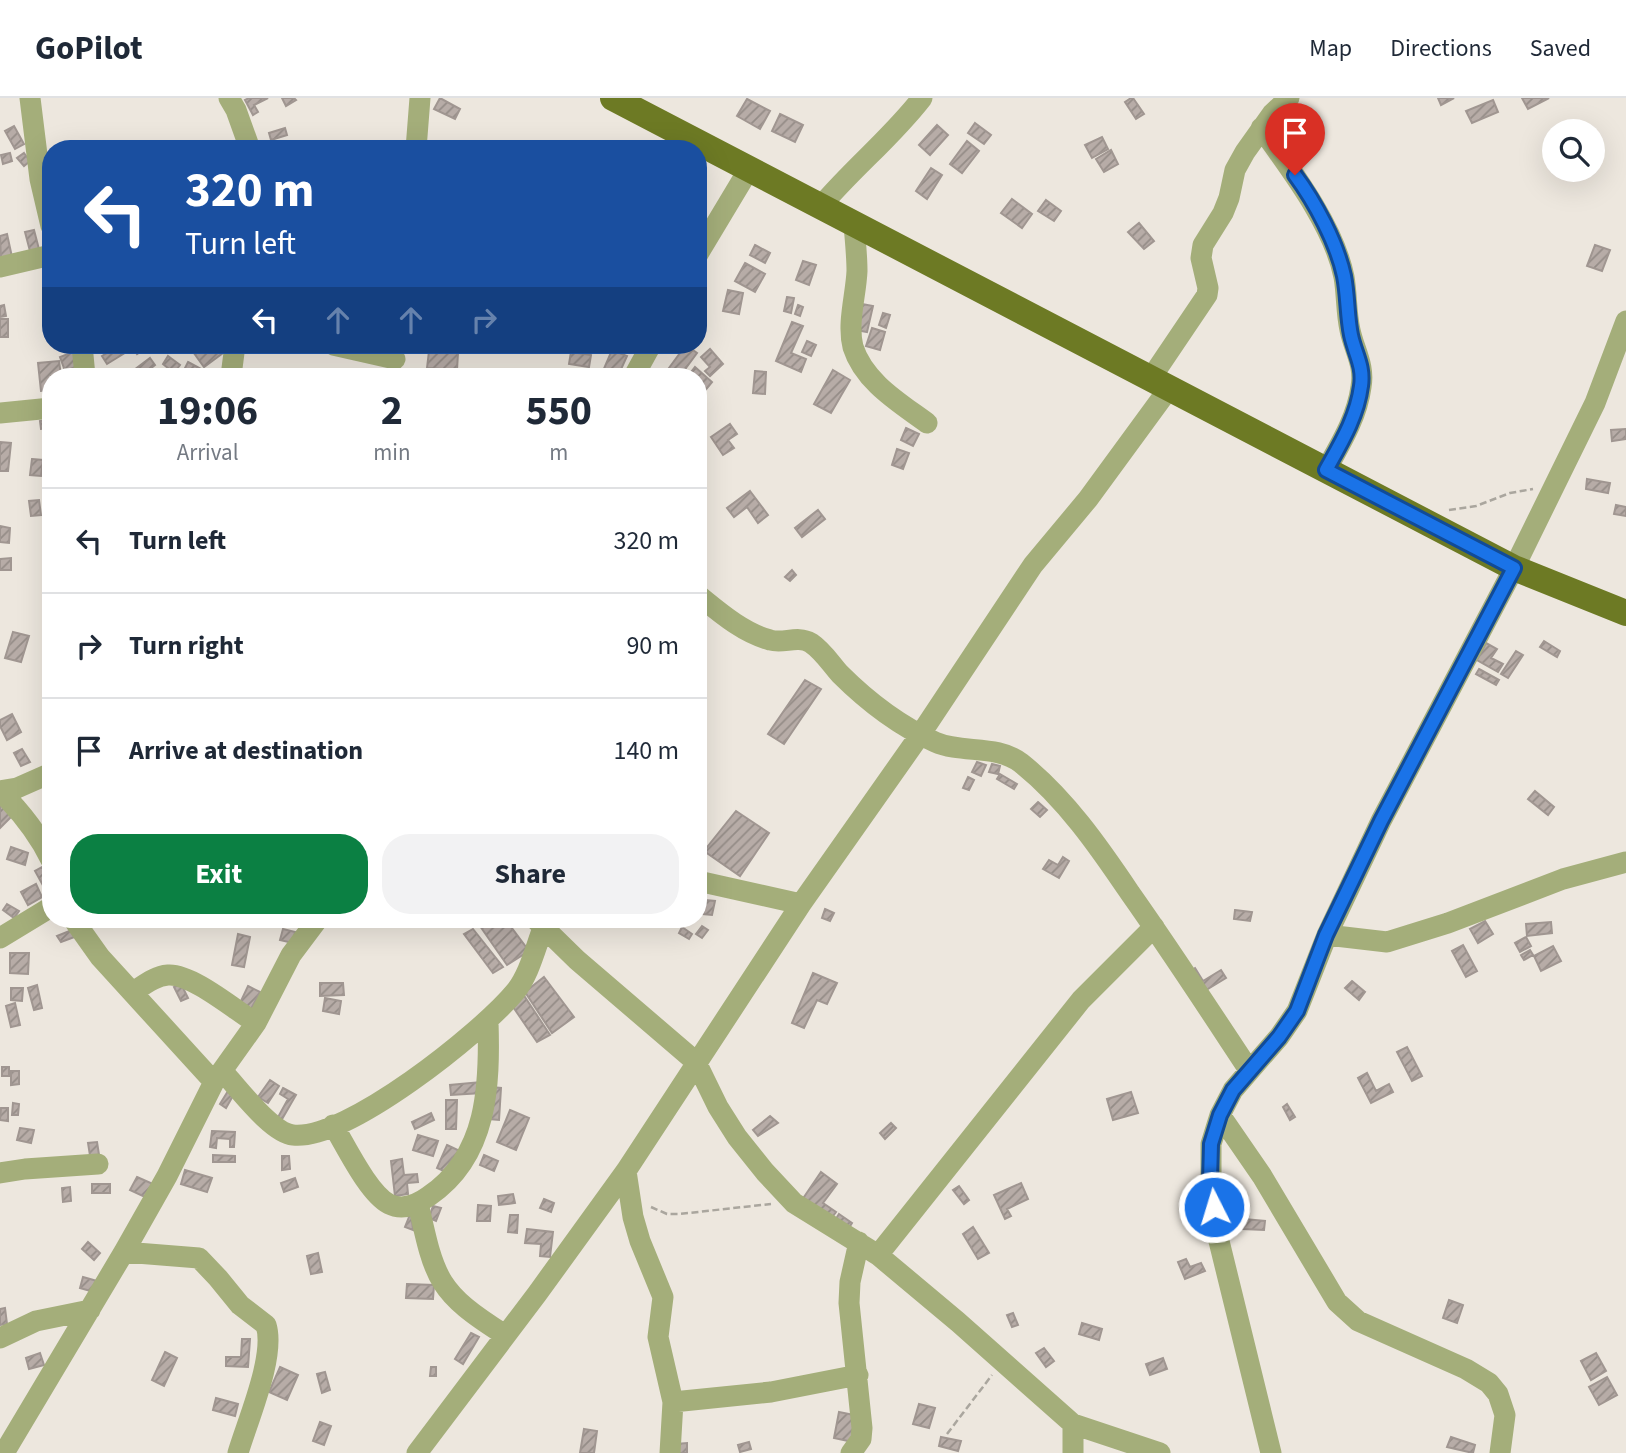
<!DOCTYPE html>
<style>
:root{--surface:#fff;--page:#f2f2f3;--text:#1f2937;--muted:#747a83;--line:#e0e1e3;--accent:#0b8043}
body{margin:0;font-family:"Source Sans 3",sans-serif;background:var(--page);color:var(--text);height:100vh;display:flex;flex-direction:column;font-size:26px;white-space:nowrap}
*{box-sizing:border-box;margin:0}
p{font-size:23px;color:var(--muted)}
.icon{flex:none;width:38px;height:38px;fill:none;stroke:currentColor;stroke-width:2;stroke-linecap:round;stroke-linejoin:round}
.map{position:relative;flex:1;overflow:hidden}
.sheet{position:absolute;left:42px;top:270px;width:665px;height:560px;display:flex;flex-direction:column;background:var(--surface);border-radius:28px;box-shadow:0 7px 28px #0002}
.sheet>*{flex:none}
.top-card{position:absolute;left:42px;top:42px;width:665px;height:214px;border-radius:28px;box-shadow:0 7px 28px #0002;background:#1a4fa0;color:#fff;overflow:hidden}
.controls{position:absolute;left:1542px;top:21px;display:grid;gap:14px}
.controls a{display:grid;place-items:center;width:63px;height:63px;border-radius:50%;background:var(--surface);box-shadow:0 7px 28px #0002;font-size:35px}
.pin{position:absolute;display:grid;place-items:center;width:60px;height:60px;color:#fff;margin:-72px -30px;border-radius:50% 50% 50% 0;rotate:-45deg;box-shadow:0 0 7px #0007}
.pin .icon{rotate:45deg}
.me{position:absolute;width:77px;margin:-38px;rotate:355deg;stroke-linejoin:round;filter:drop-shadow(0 0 5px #0008)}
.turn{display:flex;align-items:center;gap:24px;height:147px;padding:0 28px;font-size:32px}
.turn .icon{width:91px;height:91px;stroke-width:2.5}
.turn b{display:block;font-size:49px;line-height:60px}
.lanes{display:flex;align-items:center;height:66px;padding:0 28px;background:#0003;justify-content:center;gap:35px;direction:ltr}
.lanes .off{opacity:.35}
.eta{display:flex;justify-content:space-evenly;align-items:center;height:119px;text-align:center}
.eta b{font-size:42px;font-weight:700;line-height:49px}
.button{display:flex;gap:14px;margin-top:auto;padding:14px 28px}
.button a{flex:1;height:80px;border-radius:28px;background:var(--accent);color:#fff;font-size:28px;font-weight:700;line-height:80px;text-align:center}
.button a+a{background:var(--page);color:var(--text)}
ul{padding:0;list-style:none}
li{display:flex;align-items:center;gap:21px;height:105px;padding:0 28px;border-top:2px solid var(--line)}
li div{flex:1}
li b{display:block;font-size:26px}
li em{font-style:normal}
header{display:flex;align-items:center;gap:42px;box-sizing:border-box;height:98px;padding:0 35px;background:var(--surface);border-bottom:2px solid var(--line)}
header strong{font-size:33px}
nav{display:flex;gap:38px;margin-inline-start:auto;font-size:24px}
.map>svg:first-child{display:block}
.building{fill:url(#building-hatch);stroke:#a09691;stroke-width:2}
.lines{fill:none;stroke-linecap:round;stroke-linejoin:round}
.path{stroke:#aaa69e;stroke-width:2.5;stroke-dasharray:7 3.5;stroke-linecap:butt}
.minor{stroke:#a4ae7a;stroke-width:21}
.major{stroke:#6d7a24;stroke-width:26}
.route-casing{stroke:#114b97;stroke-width:18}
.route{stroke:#1a73e8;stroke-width:12}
</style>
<header>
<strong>GoPilot</strong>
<nav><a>Map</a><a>Directions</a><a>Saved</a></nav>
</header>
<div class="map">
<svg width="1626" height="1355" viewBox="0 0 1626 1355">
<defs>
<pattern id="building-hatch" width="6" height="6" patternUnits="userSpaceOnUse" patternTransform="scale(1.75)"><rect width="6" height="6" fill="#b7aca7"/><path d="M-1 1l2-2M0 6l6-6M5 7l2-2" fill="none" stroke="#948c87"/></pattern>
</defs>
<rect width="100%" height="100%" fill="#ede7de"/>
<path class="building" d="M249 0H268L254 7 258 14 253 17 245 2Z
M282 0H294L296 2 286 8Z
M440 0 460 11 455 21 434 11Z
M1131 0H1133L1144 16 1136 21 1125 4Z
M1438 0H1454L1441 7Z
M1522 0H1549L1528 11Z
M747 1 770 13 760 31 737 18Z
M1493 2 1498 14 1472 25 1466 13Z
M780 16 803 27 795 44 772 33Z
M975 25 991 37 984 46 968 35Z
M937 27 948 37 930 57 919 47Z
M14 28 24 46 15 51 5 33Z
M285 30 287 37 271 42 269 35Z
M1102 39 1108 51 1092 60 1085 47Z
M967 43 979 53 962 75 950 66Z
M554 44 564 51H550Z
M1111 52 1118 66 1104 74 1096 61Z
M10 55 12 63 3 66 1 57Z
M24 55 30 63 24 68 17 60Z
M931 70 942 77 927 101 916 93Z
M1012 101 1032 116 1022 130 1001 115Z
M1046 102 1061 113 1054 123 1038 113Z
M1139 125 1154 143 1144 151 1128 134Z
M34 132 40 155 31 157 25 134Z
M7 136 12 159 1 161 0 138Z
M755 147 770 155 765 165 750 157Z
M1595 147 1610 152 1602 173 1587 168Z
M803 163 816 167 809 187 796 182Z
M745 165 765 176 755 194 735 183Z
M728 192 743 195 739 216 723 213Z
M787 199 794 200 791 215 784 213Z
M862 206 873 208 867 234 856 232Z
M4 207 6 218 0 219V208Z
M798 207 803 209 800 218 795 216Z
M883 215 890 217 886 230 879 227Z
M0 221H8V239H0Z
M792 224 803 228 791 255 806 261 801 274 776 263Z
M872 230 885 234 880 252 866 248Z
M807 243 816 247 811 258 802 254Z
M120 247H139L143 252 137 256 133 250 107 266 102 258Z
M196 247H217L223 255 204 269 191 251Z
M686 247 697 255 680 278 669 270Z
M710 251 723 266 710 278 705 273 710 269 701 259Z
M612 252 627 258 618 278 603 273Z
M429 253 458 255 457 272 427 270Z
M73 254 78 268 65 273 60 259Z
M571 254 591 257 589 269 569 266Z
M168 258 180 267 174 275 163 266Z
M150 260 155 267 141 278H126Z
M59 263 61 278H51V292L41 293 38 265Z
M188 264 201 271 197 278H181Z
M695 269 712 284 703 295 698 291V278H688Z
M833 272 850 282 831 315 814 306Z
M755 273 766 274 765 296 753 295Z
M51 321V330L41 331 40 323Z
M730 326 737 336 728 342 734 350 723 357 711 339Z
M906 330 919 336 913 348 901 342Z
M1626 331V341L1612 343 1611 332Z
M0 344 11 345 8 373H0Z
M897 351 909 355 903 371 892 367Z
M32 361 43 362 41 378 30 377Z
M1587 381 1610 385 1608 395 1586 391Z
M750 393 768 417 758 425 747 409 734 419 727 410Z
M39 402 41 417 31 418 29 403Z
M1616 407 1626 409V418L1614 416Z
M818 412 825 421 802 439 795 430Z
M0 428 10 430 9 445 0 444Z
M11 460V472H0V461Z
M792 472 796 477 790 483 785 479Z
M13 534 29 538 21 564 5 560Z
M1544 543 1560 553 1557 559 1540 549Z
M1486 545 1497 551 1491 560 1503 566 1498 574 1477 562Z
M1516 553 1523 557 1508 580 1501 576Z
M1479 571 1499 582 1496 587 1476 576Z
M805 582 821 591 784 646 768 636Z
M12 616 21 634 7 642 0 628V622Z
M22 651 30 664 21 668 14 655Z
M977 664 986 667 981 678 972 674Z
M992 666 1000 668 998 676 989 674Z
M1000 676 1017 686 1014 691 997 681Z
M968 679 974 682 969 692 963 690Z
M1535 693 1554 709 1548 717 1528 701Z
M1038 704 1047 712 1040 719 1031 711Z
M0 706 12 718 0 730Z
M736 713 769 735 740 778 704 753Z
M11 749 28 755 25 767 7 761Z
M1063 759 1069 763 1059 780 1043 771 1049 762 1058 767Z
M42 769 51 784V787L45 791 35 773Z
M36 786 42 799 28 807 21 794Z
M705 802 715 803 712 817 703 816Z
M7 806 19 813 14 820 3 812Z
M825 811 834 815 830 823 822 820Z
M1235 812 1252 814 1250 823 1234 821Z
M96 821H109L110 823 97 826Z
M285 821H303L299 827Z
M490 821H505L529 853 507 867 480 828Z
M660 821H674L670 828Z
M1485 823 1493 836 1478 845 1470 831Z
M1551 824 1552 835 1527 838 1526 826Z
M702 828 708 832 702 840 696 836Z
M682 829 692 836 689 841 679 835Z
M283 831 295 834 293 845 280 842Z
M473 831 503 869 493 875 464 836Z
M72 832 77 838 61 844 57 838Z
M238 836 250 839 244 869 232 867Z
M1526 839 1531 848 1520 854 1515 845Z
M1463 847 1477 873 1466 879 1452 853Z
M1553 848 1561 863 1541 873 1534 858Z
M1530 852 1533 857 1524 862 1521 857Z
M10 855H29L28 876 10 875Z
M1195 870 1203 883 1221 872 1226 880 1203 894 1190 873Z
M813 875 837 885 827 906 817 902 804 930 792 925Z
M544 879 574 919 552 935 525 894Z
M1352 883 1365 894 1359 902 1345 890Z
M320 885H343L344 897 320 898Z
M181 886 188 900 181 903 174 889Z
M37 887 42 910 34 912 28 890Z
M248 888 260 894 251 911 240 905Z
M11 890H23L22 903 11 902Z
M523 896 550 937 537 944 509 903Z
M325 900 341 903 339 916 323 913Z
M15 905 20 927 11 929 6 908Z
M1407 949 1422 978 1412 983 1397 954Z
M2 969H9V978H2Z
M11 973H19V986L11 987Z
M1367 975 1376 993 1389 986 1393 994 1371 1005 1358 980Z
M270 982 279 988 268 1005 258 999Z
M481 984 482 995 451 997 450 987Z
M491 989 501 990 499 1022 489 1021Z
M283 990 296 997 281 1023 277 1021 288 1001 280 996Z
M228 993 234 996 226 1010 220 1006Z
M1131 994 1138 1015 1113 1022 1107 1001Z
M446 1002H457L456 1031H446Z
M13 1005 19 1006 18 1017H12Z
M1287 1006 1295 1019 1290 1022 1283 1009Z
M1 1010H8V1023L0 1022Z
M510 1012 529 1020 516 1052 497 1044Z
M431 1015 434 1022 415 1031 412 1024Z
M770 1018 778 1025 758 1038 753 1032Z
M891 1025 896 1030 885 1041 880 1035Z
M20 1030 34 1032 31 1045 17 1042Z
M212 1033 235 1034 234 1049H230V1041L217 1040 216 1050 210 1049Z
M418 1037 438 1043 433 1058 413 1052Z
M97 1044 100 1063 91 1064 88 1045Z
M447 1047 462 1054 459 1062 452 1060 446 1074 437 1070Z
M213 1057 235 1058V1064H213Z
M484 1057 498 1063 494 1073 480 1067Z
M282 1058H289L290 1071 282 1072Z
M402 1061 404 1077 417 1076 418 1084 407 1085 408 1096 395 1098 391 1063Z
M185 1072 212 1080 207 1094 181 1086Z
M821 1074 837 1086 823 1105 836 1114 830 1122 802 1102Z
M137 1079 153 1086 147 1100 130 1092Z
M295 1080 298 1089 284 1094 281 1085Z
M1021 1085 1028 1101 1007 1111 1011 1118 1005 1121 994 1097Z
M92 1086H110V1095H92Z
M959 1088 969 1102 964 1106 953 1092Z
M70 1089 71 1103 63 1104 62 1090Z
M513 1096 515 1105 499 1107 498 1098Z
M544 1101 554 1105 551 1114 540 1110Z
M478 1107 491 1108 490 1123H477Z
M433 1108 441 1110 436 1123 429 1120Z
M411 1114 413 1132 405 1129Z
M839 1116 852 1125 847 1133 834 1124Z
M510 1117H518L517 1135 508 1134Z
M1244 1121 1265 1123 1264 1132 1243 1131Z
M973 1129 989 1155 978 1161 963 1136Z
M527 1131 553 1134 550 1159 540 1158 541 1146 525 1145Z
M88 1144 100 1155 94 1162 82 1151Z
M318 1155 322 1174 311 1176 307 1158Z
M1186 1161 1190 1169 1201 1165 1205 1173 1185 1181 1178 1164Z
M83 1179 97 1183 94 1194 80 1190Z
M407 1186 434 1187 433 1201 406 1200Z
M1449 1202 1463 1207 1457 1225 1443 1220Z
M5 1210 7 1226 0 1227V1211Z
M1013 1215 1018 1227 1012 1229 1007 1217Z
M1082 1225 1102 1231 1099 1242 1079 1236Z
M471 1235 479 1239 463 1266 455 1261Z
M242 1241H250L248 1269 226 1268V1259H241Z
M1044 1250 1054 1263 1046 1269 1036 1255Z
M165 1254 177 1260 164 1288 152 1282Z
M40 1255 44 1267 29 1271 26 1260Z
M1596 1255 1606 1273 1591 1282 1581 1263Z
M1163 1260 1167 1271 1150 1277 1146 1266Z
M280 1269 298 1277 287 1302 269 1294Z
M431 1269H436V1278H430Z
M325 1274 330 1292 322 1295 317 1276Z
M1607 1279 1617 1297 1599 1307 1589 1289Z
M216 1300 238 1306 235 1318 213 1312Z
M919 1306 935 1310 929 1330 913 1326Z
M839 1314 859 1318 853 1344 834 1340Z
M320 1324 331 1328 324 1347 313 1343Z
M584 1331 597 1333 594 1355H580Z
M941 1339 961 1343 958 1353 939 1348Z
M1451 1339 1475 1347 1473 1355 1447 1349Z
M749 1344 751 1351 740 1354 738 1347Z
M687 1345V1355H676V1346Z"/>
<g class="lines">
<path class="path" d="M1449 412 1476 408 1510 395 1533 391
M651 1109 667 1116H679L771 1106
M947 1336 992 1277"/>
<path class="minor" d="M30 0 40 81 51 128
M229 0 236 12 250 51
M1261 30C1291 72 1334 128 1344 179 1347 196 1346 214 1350 232 1354 252 1365 267 1361 289 1357 319 1341 345 1326 372
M416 51 420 0
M821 108C853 70 892 39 922 0
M854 125C855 141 857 157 857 173 856 197 847 225 853 249 864 284 900 305 927 325
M698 156 749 71
M0 169 51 157
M82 247 85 278
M333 247 395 261
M231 278 235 247
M634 278 651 247
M1151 280 1207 197 1208 190 1201 160 1203 147 1223 115 1229 100 1235 72 1245 54 1272 16 1289 0
M0 315 51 310
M698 497C719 514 743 535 770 542 784 546 797 537 811 545 823 553 831 566 840 576 867 603 900 628 935 644 962 656 997 646 1021 665 1065 700 1099 749 1130 795 1171 853 1210 913 1249 972
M0 693C21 714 38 735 51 762
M0 693 17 690 51 675
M698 783 801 806
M73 821 100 859 214 984
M535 821 577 862 696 964 718 1009 737 1039 765 1074 794 1105 878 1157 958 1224 1073 1326 1160 1355
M1327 837 1387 844 1448 825 1563 781 1626 764
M0 840 51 809
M133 894C144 887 155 878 168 877 191 875 235 912 256 925
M222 973C238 989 271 1035 293 1037 346 1043 481 935 515 894 529 877 535 851 543 830
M1220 1017 1262 1078 1337 1204 1358 1223 1466 1271 1489 1285 1498 1296 1505 1317 1500 1355
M333 1027C346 1048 368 1095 389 1106 403 1113 418 1106 429 1098 488 1058 490 987 488 923
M626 1073 633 1119 640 1143 663 1199 658 1239 673 1304 670 1355
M0 1075 25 1071 98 1066
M418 1105C435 1182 437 1194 505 1237
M124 1154 199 1160 218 1180 240 1207 266 1227C276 1258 247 1324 238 1355
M878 1157 1081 902 1154 829
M0 1240 36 1223 90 1212
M673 1304 771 1294 858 1277
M1073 1326V1355
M4 1355 124 1154 167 1078 214 984 256 925 291 857 318 821
M417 1355 537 1196 626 1073 801 806 920 637 1033 467 1088 401 1170 289
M851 1355 861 1341 862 1330 849 1205 850 1184 859 1144
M1271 1355 1217 1135 1211 1084V1046L1220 1017 1233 992 1279 939 1297 913 1327 837 1381 723 1514 470 1595 305 1626 223"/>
<path class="major" d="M613 0 1514 470 1626 515"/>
</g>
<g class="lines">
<defs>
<path id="route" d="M1214 1109 1210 1084 1211 1046 1220 1017 1233 992 1279 939 1297 913 1326 837 1381 723 1514 470 1326 372C1341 345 1357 319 1361 288 1364 268 1355 256 1351 237 1347 218 1348 198 1344 178 1337 145 1315 104 1295 77"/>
</defs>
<use href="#route" class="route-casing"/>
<use href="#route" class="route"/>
</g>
</svg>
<div class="controls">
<a><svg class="icon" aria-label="search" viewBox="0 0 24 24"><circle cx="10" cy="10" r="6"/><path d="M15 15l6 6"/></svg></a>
</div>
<div class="pin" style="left:1295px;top:77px;background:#d93025"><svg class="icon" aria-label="arrive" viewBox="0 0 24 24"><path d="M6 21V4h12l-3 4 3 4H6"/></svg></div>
<svg class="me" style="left:1214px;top:1109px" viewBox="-20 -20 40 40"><circle r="17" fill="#1a73e8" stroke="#fff" stroke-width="3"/><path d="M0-11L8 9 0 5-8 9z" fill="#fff"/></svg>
<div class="top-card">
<div class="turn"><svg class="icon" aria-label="left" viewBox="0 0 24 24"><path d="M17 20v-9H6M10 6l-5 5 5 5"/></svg><div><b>320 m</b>Turn left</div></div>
<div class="lanes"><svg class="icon" aria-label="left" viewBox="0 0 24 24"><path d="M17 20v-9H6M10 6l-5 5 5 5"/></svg><svg class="icon off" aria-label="ahead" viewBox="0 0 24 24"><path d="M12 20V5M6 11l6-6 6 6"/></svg><svg class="icon off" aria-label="ahead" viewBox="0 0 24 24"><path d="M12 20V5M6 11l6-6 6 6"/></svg><svg class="icon off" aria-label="right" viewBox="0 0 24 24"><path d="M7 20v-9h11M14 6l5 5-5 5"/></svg></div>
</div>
<section class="sheet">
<div class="eta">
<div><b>19:06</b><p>Arrival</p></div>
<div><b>2</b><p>min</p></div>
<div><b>550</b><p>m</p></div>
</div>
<ul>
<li><svg class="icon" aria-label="left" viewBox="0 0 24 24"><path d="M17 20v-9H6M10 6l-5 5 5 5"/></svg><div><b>Turn left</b></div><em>320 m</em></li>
<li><svg class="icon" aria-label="right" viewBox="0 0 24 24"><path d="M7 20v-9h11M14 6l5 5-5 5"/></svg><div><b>Turn right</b></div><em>90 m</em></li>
<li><svg class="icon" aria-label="arrive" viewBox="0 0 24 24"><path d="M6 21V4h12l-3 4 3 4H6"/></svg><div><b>Arrive at destination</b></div><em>140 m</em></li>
</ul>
<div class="button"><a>Exit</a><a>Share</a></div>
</section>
</div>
